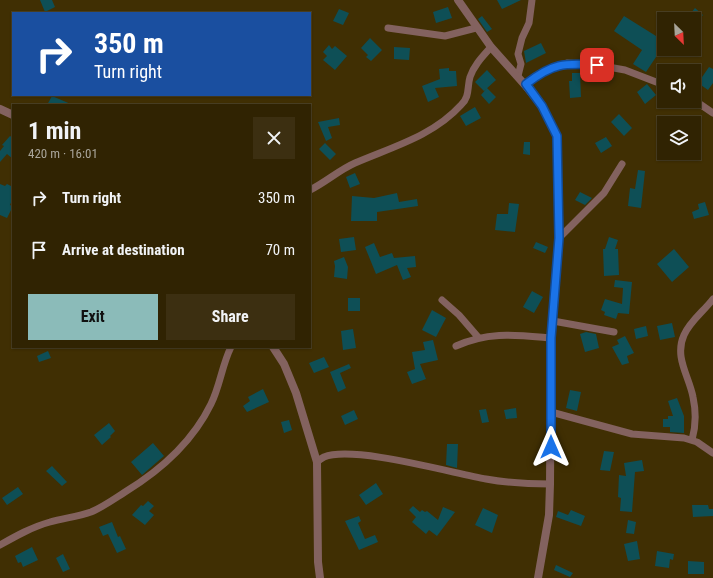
<!DOCTYPE html>
<meta charset="utf-8">
<style>
:root{--surface:#302302;--page:#3c2f11;--text:#f1f3f6;--muted:#a8a499;--line:#4b4024;--accent:#8bbbb9}
body{margin:0;font-family:"Roboto Condensed",sans-serif;background:var(--page);color:var(--text);height:100vh;display:flex;flex-direction:column;font-size:15px;white-space:nowrap}
*{box-sizing:border-box;margin:0}
p{font-size:13px;color:var(--muted)}
.icon{flex:none;width:22px;height:22px;fill:none;stroke:currentColor;stroke-width:2;stroke-linecap:round;stroke-linejoin:round}
.map{position:relative;flex:1;overflow:hidden}
.drawer{position:absolute;left:12px;top:104px;width:299px;height:244px;display:flex;flex-direction:column;background:var(--surface);border-radius:0px;box-shadow:0 1px 3px #0004,0 0 0 1px var(--line)}
.drawer>*{flex:none}
.hud{position:absolute;left:12px;top:12px;width:299px;height:84px;border-radius:0px;box-shadow:0 1px 3px #0004,0 0 0 1px var(--line);background:#1a4fa0;color:#fff;overflow:hidden}
.needle{width:26px;rotate:156deg}
.buttons{position:absolute;left:657px;top:12px;display:grid;gap:8px}
.buttons a{display:grid;place-items:center;width:44px;height:44px;border-radius:0px;background:var(--surface);box-shadow:0 1px 3px #0004,0 0 0 1px var(--line);font-size:20px}
.pin{position:absolute;display:grid;place-items:center;width:34px;height:34px;color:#fff;margin:-17px;border-radius:8px;box-shadow:0 2px 6px #0006}
.me{position:absolute;width:44px;margin:-22px;rotate:0deg;stroke-linejoin:round;filter:drop-shadow(0 0 3px #0008)}
.turn{display:flex;align-items:center;gap:14px;height:84px;padding:0 16px;font-size:18px}
.turn .icon{width:52px;height:52px;stroke-width:2.5}
.turn b{display:block;font-size:28px;line-height:34px}
.round{display:grid;place-items:center;flex:none;width:42px;height:42px;border-radius:0px;background:var(--page)}
.head{display:flex;align-items:center;justify-content:space-between;height:68px;padding:0 16px}
h1{font-size:24px;font-weight:700;line-height:30px}
.button{display:flex;gap:8px;margin-top:auto;padding:8px 16px}
.button a{flex:1;height:46px;border-radius:0px;background:var(--accent);color:#111;font-size:16px;font-weight:700;line-height:46px;text-align:center}
.button a+a{background:var(--page);color:var(--text)}
ul{padding:0;list-style:none}
li{display:flex;align-items:center;gap:12px;height:52px;padding:0 16px}
li div{flex:1}
li b{display:block;font-size:15px}
li em{font-style:normal}
.map>svg:first-child{display:block}
.building{fill:#0e4f56}
.lines{fill:none;stroke-linecap:round;stroke-linejoin:round}
.minor{stroke:#83625f;stroke-width:7}
.tertiary{stroke:#83625f;stroke-width:8}
.route-casing{stroke:#114b97;stroke-width:10}
.route{stroke:#1a73e8;stroke-width:7}
</style>
<div class="map">
<svg width="713" height="578" viewBox="0 0 713 578">
<rect width="100%" height="100%" fill="#402f03"/>
<path class="building" d="M40 0H52L55 7 45 12Z
M497 0H521L502 9Z
M448 7 452 18 436 23 433 12Z
M695 8 703 15 694 25V19H686Z
M339 9 349 13 343 25 333 21Z
M482 16 492 29 487 32 478 19Z
M624 16 664 41V45L646 72 633 64 642 50 614 31Z
M370 38 382 50 371 61 366 57 368 55 361 48Z
M541 43 546 53 526 63 524 51Z
M329 45 332 49 335 46 347 56 335 70 323 60 327 56 323 52Z
M394 47 410 48 409 60 394 59Z
M709 67 713 69V83L708 90 698 83Z
M449 68V71H456L457 86 435 88 439 97 428 102 422 86 440 79 439 69Z
M487 70 496 80 484 91 475 82Z
M572 73H580L581 97 570 98 569 81H572Z
M647 84 656 95 645 104 637 92Z
M487 88 496 97 489 104 481 95Z
M52 96 73 105H47Z
M475 107 481 118 466 126 460 116Z
M619 114 632 128 624 136 611 122Z
M339 118 340 125 328 127 332 138 326 141 318 122Z
M10 136 13 138V159L7 154 0 162V151L4 146 2 145Z
M606 137 612 146 601 153 595 143Z
M524 142H530V155L523 154Z
M325 143 336 154 330 160 319 149Z
M638 170 645 171 641 208 628 206 630 188 635 189Z
M355 173 360 184 350 188 346 177Z
M0 184 5 186 7 184 13 187V198L10 205 13 206 7 218 0 215Z
M580 192 592 198 585 205 575 200Z
M397 193 399 202 417 199 418 206 377 212V221H351L352 196 374 198Z
M705 202 709 215 694 219 692 212 699 209 698 204Z
M509 203 519 204 515 232 495 230 497 214H508Z
M354 237 356 250 341 252 339 239Z
M609 237 618 240 615 249H618L619 275 604 276 603 249H605Z
M536 242 548 247 545 253 533 248Z
M374 243 380 257 392 253 394 258 415 256 416 267 407 268 411 277 403 280 397 265 376 274 365 247Z
M674 249 689 267 672 282 657 264Z
M344 257 348 267 347 279 334 277 335 266 334 261Z
M615 280 632 282 629 314 618 313 616 319 604 315 605 312 601 310 605 299 622 304 623 288 614 287Z
M532 291 543 297 534 313 523 307Z
M348 298H360V311H348Z
M432 310 446 318 436 337 422 330Z
M672 323 675 337 660 340 657 326Z
M646 326 648 336 636 339 634 329Z
M353 329 356 348 343 350 341 331Z
M586 332 596 334 599 348 585 352 580 334Z
M625 336 634 353 627 356 629 363 622 365 612 347 619 344 617 340Z
M433 340 438 360 420 364 426 379 412 384 407 372 415 369 412 352 425 350 423 342Z
M48 351 51 358 39 362 37 356Z
M324 357 329 367 314 373 309 363Z
M349 364 351 368 340 373 346 388 338 392 330 372Z
M263 389 269 402 247 412 243 406 250 401 248 397Z
M570 390 581 392 577 411 566 408Z
M677 398 684 416V433L670 432V427H663V419H668V416H673L668 401Z
M516 408 517 418 506 419 504 410Z
M486 409 489 422 482 423 479 410Z
M354 410 358 419 345 425 341 416Z
M289 420 292 430 284 433 281 422Z
M109 423 115 431 110 436 111 437 102 445 94 435Z
M153 443 164 456 142 475 131 462Z
M447 444H458L457 468 446 465Z
M604 451 614 452 610 471 600 470Z
M642 460 644 471 635 472 632 512 620 511 621 498 618 497 619 475 626 476 624 463Z
M52 466 67 482 62 486 46 471Z
M376 483 383 494 366 505 359 495Z
M18 487 23 494 7 505 2 498Z
M148 501 154 506 149 511 154 515 145 525 132 515 141 505 143 506Z
M692 505H708L709 509H713V516L693 517Z
M413 506 420 512 422 510 425 512 427 511 438 520 443 507 455 512 437 536 429 530 426 534 412 522 416 517 409 510Z
M483 508 498 515 492 533 475 525Z
M571 510 585 516 581 526 556 517 558 511 568 515Z
M359 516 361 521 358 523 365 539 375 535 378 542 359 550 345 521Z
M628 520 636 522 634 534 626 533Z
M112 522 118 537 120 536 126 549 117 553 108 534 103 536 99 527Z
M637 541 640 559 628 561 624 544Z
M32 547 38 560 23 567 21 562 18 563 15 556Z
M657 551 674 554 673 560 670 559 669 568 655 566Z
M63 554 70 569 63 572 56 558Z
M688 561 704 562V574H688Z
M556 565 573 573 570 577 554 570Z"/>
<g class="lines">
<path class="minor" d="M388 28 445 36 476 28
M518 76 521 64 518 54 522 38 529 23 532 0
M525 85 542 72 567 63 597 65 625 70 664 85
M694 100 713 113
M310 190C326 182 339 170 355 163 392 147 433 136 461 105 470 97 467 87 470 77 474 65 483 56 491 47
M559 238 604 193 622 164
M442 300 459 315 478 337
M553 321 614 332
M456 346C489 331 516 335 551 338
M551 412 632 434 684 438 697 442 713 453
M692 440C696 426 696 411 693 397 689 376 674 357 684 335 690 321 704 311 713 299
M317 462C319 460 322 458 324 457 353 445 452 473 486 479 508 483 528 484 550 484
M0 545C16 536 32 527 50 522 63 518 77 517 91 512 103 507 114 499 125 492 161 470 192 443 211 404 220 386 222 365 231 347"/>
<path class="tertiary" d="M458 0 491 47 525 85 542 106 557 136 559 238 551 338 550 484 549 515 538 578
M0 109 13 115
M273 347 284 364 296 393 317 462 318 562 320 578"/>
</g>
<g class="lines">
<defs>
<path id="route" d="M551 447V338L559 238 557 136 542 106 526 84C553 63 563 63 597 65"/>
</defs>
<use href="#route" class="route-casing"/>
<use href="#route" class="route"/>
</g>
</svg>
<div class="buttons">
<a><svg class="needle" viewBox="-14 -14 28 28"><path d="M0-13l5 13h-10z" fill="#e53935"/><path d="M0 13l5-13h-10z" fill="#a8a499"/></svg></a>
<a><svg class="icon" aria-label="sound" viewBox="0 0 24 24"><path d="M4 9h4l5-4v14l-5-4H4zM17 9q2 3 0 6"/></svg></a>
<a><svg class="icon" aria-label="layers" viewBox="0 0 24 24"><path d="M12 4l9 5-9 5-9-5zM3 14l9 5 9-5"/></svg></a>
</div>
<div class="pin" style="left:597px;top:65px;background:#d93025"><svg class="icon" aria-label="arrive" viewBox="0 0 24 24"><path d="M6 21V4h12l-3 4 3 4H6"/></svg></div>
<svg class="me" style="left:551px;top:447px" viewBox="-20 -20 40 40"><path d="M0-17L14 15 0 8-14 15z" fill="#1a73e8" stroke="#fff" stroke-width="4"/></svg>
<div class="hud">
<div class="turn"><svg class="icon" aria-label="right" viewBox="0 0 24 24"><path d="M7 20v-9h11M14 6l5 5-5 5"/></svg><div><b>350 m</b>Turn right</div></div>
</div>
<section class="drawer">
<div class="head"><div><h1>1 min</h1><p>420 m · 16:01</p></div><a class="round"><svg class="icon" aria-label="close" viewBox="0 0 24 24"><path d="M6 6l12 12M18 6L6 18"/></svg></a></div>
<ul>
<li><svg class="icon" aria-label="right" viewBox="0 0 24 24"><path d="M7 20v-9h11M14 6l5 5-5 5"/></svg><div><b>Turn right</b></div><em>350 m</em></li>
<li><svg class="icon" aria-label="arrive" viewBox="0 0 24 24"><path d="M6 21V4h12l-3 4 3 4H6"/></svg><div><b>Arrive at destination</b></div><em>70 m</em></li>
</ul>
<div class="button"><a>Exit</a><a>Share</a></div>
</section>
</div>
